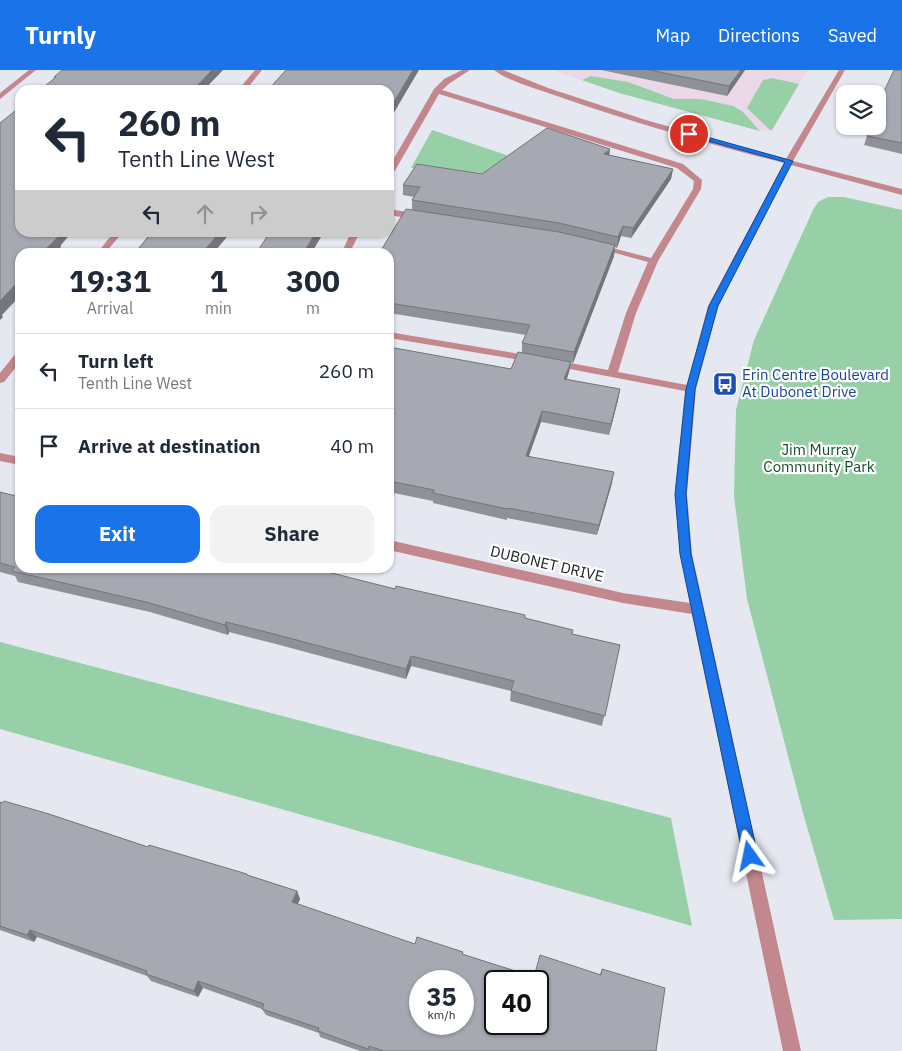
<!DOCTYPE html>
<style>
:root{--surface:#fff;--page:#f2f2f3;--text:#1f2937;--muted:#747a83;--line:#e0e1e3;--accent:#1a73e8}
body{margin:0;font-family:"IBM Plex Sans",sans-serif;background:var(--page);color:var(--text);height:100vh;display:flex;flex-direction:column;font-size:19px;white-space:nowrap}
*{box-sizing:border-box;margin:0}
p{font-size:16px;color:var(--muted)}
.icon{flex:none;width:28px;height:28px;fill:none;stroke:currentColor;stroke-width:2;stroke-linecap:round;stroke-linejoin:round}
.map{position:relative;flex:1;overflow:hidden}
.panel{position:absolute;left:15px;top:178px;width:379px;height:325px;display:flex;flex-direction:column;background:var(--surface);border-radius:15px;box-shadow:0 1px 4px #0004}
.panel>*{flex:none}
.guide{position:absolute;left:15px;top:15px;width:379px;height:152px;border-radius:15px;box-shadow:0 1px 4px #0004;background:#fff;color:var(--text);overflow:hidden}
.fabs{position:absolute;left:836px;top:15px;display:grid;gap:10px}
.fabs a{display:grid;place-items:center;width:50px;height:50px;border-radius:10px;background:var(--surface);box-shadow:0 1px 4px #0004;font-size:25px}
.speed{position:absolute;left:409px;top:900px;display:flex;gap:10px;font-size:25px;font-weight:700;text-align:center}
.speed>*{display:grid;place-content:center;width:65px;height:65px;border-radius:50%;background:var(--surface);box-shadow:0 1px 4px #0004;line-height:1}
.speed small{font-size:12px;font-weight:400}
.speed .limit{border:2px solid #111;border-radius:8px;background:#fff;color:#111}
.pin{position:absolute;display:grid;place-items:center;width:42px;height:42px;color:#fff;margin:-21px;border:2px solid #fff;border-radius:50%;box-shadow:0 1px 5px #0007}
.me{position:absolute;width:55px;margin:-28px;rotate:348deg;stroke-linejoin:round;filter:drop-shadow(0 0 4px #0008)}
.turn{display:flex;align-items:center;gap:18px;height:105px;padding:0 20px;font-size:22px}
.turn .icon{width:65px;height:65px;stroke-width:2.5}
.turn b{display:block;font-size:35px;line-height:42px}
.lanes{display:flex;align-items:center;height:48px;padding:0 20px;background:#0003;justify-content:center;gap:25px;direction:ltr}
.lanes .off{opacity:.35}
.eta{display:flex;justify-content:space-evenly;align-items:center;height:85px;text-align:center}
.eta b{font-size:30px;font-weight:700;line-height:35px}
.button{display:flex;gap:10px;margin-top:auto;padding:10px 20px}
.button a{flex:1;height:58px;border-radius:15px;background:var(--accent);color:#fff;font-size:20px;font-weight:700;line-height:58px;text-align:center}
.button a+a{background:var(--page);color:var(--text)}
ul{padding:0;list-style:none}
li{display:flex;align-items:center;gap:15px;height:75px;padding:0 20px;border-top:1px solid var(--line)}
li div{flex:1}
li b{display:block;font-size:19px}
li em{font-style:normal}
header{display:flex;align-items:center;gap:30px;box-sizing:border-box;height:70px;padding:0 25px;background:var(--accent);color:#fff}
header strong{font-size:24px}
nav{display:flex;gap:28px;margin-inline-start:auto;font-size:18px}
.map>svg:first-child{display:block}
.education{fill:#ead8e9}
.green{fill:#97d0a6}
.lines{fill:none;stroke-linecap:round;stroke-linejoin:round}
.minor{fill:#c3878e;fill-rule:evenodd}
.wall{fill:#8f9198}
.shaded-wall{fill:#74767c}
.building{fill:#a6a9b1;stroke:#74767c;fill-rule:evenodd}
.route{fill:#1a73e8;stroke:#114b97}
.labels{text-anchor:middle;stroke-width:4.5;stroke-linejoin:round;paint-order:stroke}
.transit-label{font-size:15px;fill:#164399;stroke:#fff;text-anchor:start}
.park-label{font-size:15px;fill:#154b2a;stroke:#fff}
.street-label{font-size:15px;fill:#212325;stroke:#fff}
</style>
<header>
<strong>Turnly</strong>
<nav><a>Map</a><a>Directions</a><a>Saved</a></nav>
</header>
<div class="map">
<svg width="902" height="981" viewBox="0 0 902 981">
<rect width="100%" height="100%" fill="#e5e8f0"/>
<path class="education" d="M552 0H808L772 60 760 61 619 23Z"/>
<path class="green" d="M591 6 628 12 674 29H701L733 36 742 41 760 61 619 23 582 10Z
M772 8 799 14 772 60H770L747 38 763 10Z
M432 60 583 111 574 120 411 98Z
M828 127H844L902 140V849L834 850 803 743 747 529 734 426 736 340 754 270 813 140 818 132Z
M0 572 671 748 692 856 0 659Z"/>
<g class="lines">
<path class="minor" d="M29 0H36L0 29V23Z
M255 0H262L246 20H238Z
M462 0H470L450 13 442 20 683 94 702 110 701 119 658 191 636 243 618 302 687 315 708 236 784 93C709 74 634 53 560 27 543 21 507 11 494 0H503L548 18 649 51 786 89 839 0H845L793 91 902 119V125L791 95 718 236 696 319 687 424 692 484 801 981H783L692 544 623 533 389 480V470L623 523 690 533 680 484 675 424 685 321 554 296 549 293 554 290 608 300 626 243 648 192 593 177 597 174 651 188 693 119 694 111 677 98 439 24 393 104 389 106V97L434 19 444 9Z
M389 139 420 144 424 147 420 150 389 145Z
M114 162H123L106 182H98Z
M351 162H360L350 182H342Z
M389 262 532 286 537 289 532 292 389 268Z
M20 282V292L4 312 0 313V303L16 283Z
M0 383 20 387V395L0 391Z"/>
</g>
<path class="wall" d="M601 0H745L727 26Z
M902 0V84L864 75 867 66 874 57H871L872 56H878V34Z
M609 85 673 99 671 109 631 168 621 166 617 178 615 177 614 186 573 293 571 292 569 302 567 309 620 319 618 330 609 365 541 352 529 386 612 413 597 465 507 448V450L433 433V431L389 422V277L511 299 522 283V273L526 265 389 243V182L412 140V130L414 127 403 125V115Z
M152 162H231L214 182H140L139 178Z
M0 422 395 519 525 548 573 564 620 575 602 656 510 631 511 621 411 596 406 609 276 574 229 562 228 565 150 542 18 512 15 506 0 502Z
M0 732 148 777 248 805 297 821 300 829 298 834 415 874 463 882 462 885 534 907 600 904 602 899 656 981H360L320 967 319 963 266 945 262 939 203 918 198 927 151 911 147 906 37 867 34 872 0 860Z"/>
<path class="shaded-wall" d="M212 0H223L204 20H193Z
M413 0H419L389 51V40Z
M741 0H745L727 26 729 16Z
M610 79 609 89 604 84Z
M673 99 671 109 631 168 633 158Z
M623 156 621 166 617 178 618 167Z
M58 162H72L61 175V177L56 182H43Z
M220 162H231L214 182H203Z
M316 162H324L312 182H304Z
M615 175 614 186 573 293 574 282Z
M20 206V226L2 245 3 247 0 250V231Z
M571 292 569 302 563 319 564 309Z
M620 319 618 330 609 365 611 354Z
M542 341 541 352 525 396 526 386Z
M614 402 612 413 597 465 599 455Z
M226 552 229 562 228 565 225 555Z
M411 586V596L406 609V599Z
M297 821 300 829 295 840 292 832Z
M30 860 37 867 34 872 27 865Z
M198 911 203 918 198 927 194 921Z"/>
<path class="building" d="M62 0H212L193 20H40L56 7H54Z
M286 0H413L389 40V20H268Z
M649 0H741L729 16Z
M894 0H902V73L867 66 874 56H878V52L881 48H878V34Z
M20 37V162H58L55 166 58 167 43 182H20V206L15 212H18L0 231V53Z
M547 58 610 79 604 84 673 99 633 158 623 156 618 167 559 153 412 130 420 117 403 115 417 94 482 104Z
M406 139 559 162 615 175 574 282 522 273 530 255 389 233V182H380Z
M152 162H220L203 182H142L144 179 139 178Z
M270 162H316L304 182H257Z
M389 277 511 299 518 282 571 292 564 309 620 319 611 354 542 341 526 386 614 402 599 455 508 438 507 439 433 423 434 420 389 411Z
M0 422 20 427V498H312L395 519 396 516 525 545V548L573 560 572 564 620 575 605 646 511 621 514 611 411 586 406 599 274 564 226 552 225 555 146 532 12 501 15 497 0 493Z
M4 731 49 744 148 777 149 775 247 804V805L297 821 292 832 415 874 417 867 463 882 462 884 534 907 540 885 601 905 602 899 665 918 656 981H384L369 976 368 979 318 961 319 958 262 939 264 934 198 911 194 921 146 904 147 901 30 860 27 865 0 856V732L2 733ZM420 911H462V954H420ZM495 911H538V954H495Z"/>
<path class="route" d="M689 62 793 91 718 236 695 319 686 424 691 484 758 786 756 791 750 793 745 791 743 786 680 484 675 424 686 319 709 236 785 92 686 65 685 64Z"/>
<defs>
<symbol id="bus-square" viewBox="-11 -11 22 22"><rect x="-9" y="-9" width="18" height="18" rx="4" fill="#1a4fb4" stroke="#fff"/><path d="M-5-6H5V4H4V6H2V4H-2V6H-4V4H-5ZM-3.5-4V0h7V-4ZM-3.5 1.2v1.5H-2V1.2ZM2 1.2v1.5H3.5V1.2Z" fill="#fff"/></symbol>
</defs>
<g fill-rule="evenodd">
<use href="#bus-square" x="711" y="300" width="28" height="28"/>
</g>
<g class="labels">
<g class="transit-label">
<text x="742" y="310">Erin Centre Boulevard<tspan x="742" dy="17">At Dubonet Drive</tspan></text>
</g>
<g class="park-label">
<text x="819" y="385">Jim Murray<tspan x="819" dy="17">Community Park</tspan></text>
</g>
<g class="street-label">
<text transform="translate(547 494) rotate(13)" y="5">DUBONET DRIVE</text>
</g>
</g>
</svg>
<div class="fabs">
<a><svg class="icon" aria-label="layers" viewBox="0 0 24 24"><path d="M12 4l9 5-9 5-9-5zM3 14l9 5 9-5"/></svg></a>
</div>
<div class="speed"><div>35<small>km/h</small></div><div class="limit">40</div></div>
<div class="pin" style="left:689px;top:64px;background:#d93025"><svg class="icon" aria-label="arrive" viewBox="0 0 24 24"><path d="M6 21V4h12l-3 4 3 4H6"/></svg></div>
<svg class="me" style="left:750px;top:786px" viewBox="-20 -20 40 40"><path d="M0-17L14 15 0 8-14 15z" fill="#1a73e8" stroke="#fff" stroke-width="4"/></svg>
<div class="guide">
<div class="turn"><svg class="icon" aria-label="left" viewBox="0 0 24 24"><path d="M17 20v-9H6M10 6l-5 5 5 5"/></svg><div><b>260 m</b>Tenth Line West</div></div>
<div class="lanes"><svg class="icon" aria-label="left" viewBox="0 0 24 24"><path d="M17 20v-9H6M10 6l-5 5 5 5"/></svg><svg class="icon off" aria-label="ahead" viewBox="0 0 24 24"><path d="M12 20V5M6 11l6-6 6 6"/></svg><svg class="icon off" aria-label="right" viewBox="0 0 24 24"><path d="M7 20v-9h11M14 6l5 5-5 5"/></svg></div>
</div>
<section class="panel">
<div class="eta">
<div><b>19:31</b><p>Arrival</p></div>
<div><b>1</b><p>min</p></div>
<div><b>300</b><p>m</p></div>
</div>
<ul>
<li><svg class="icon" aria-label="left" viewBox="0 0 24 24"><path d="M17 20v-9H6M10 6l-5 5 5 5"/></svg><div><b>Turn left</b><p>Tenth Line West</p></div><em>260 m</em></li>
<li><svg class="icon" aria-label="arrive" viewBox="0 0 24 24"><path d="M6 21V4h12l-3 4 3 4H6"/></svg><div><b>Arrive at destination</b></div><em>40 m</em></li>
</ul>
<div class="button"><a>Exit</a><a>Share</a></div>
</section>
</div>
